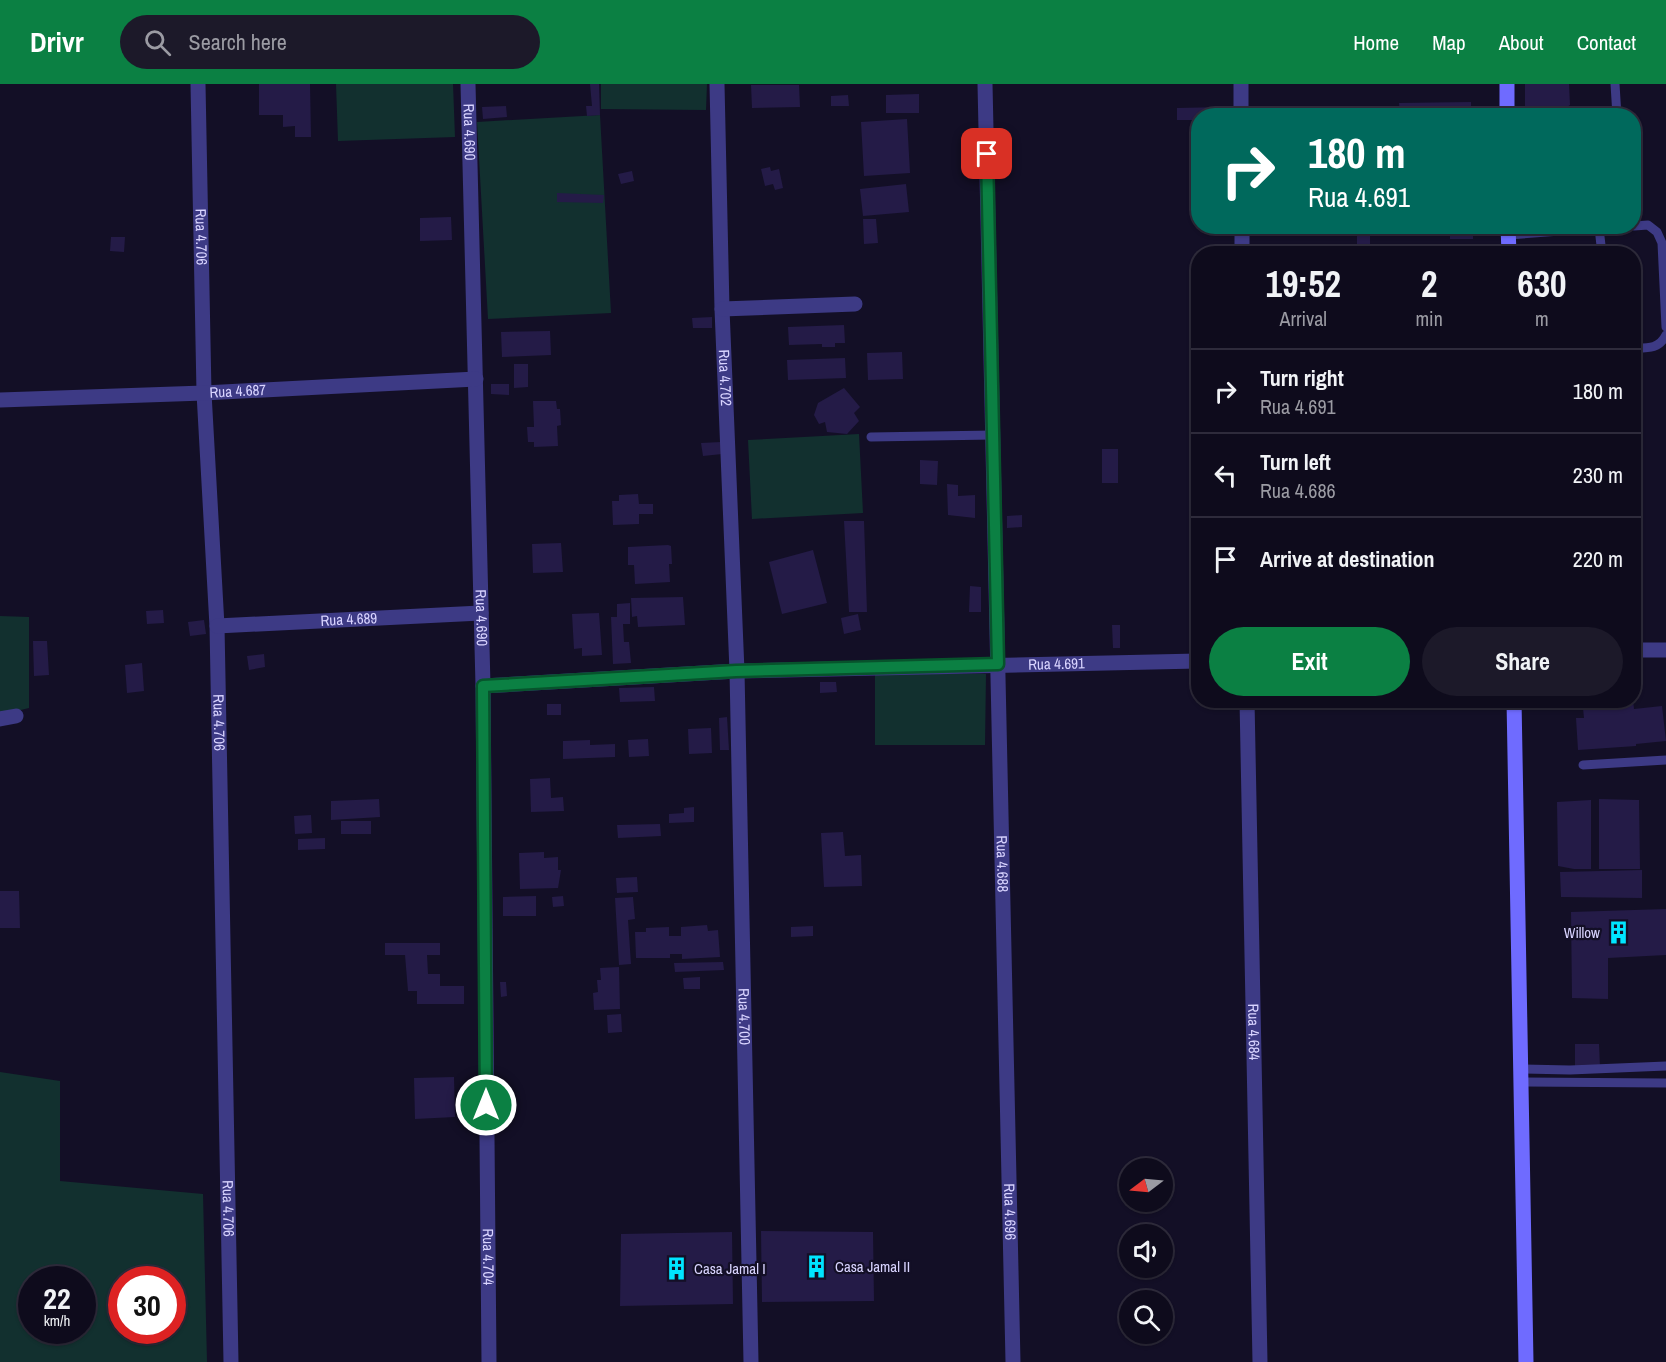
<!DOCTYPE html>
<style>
:root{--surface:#0e0b1c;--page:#1c1929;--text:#f1f3f6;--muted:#9b9ba3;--line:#2e2b3b;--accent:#0b8043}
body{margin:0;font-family:"Archivo Narrow",sans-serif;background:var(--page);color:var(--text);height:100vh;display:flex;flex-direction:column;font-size:22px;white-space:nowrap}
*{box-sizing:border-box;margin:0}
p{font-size:20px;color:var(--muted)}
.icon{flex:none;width:33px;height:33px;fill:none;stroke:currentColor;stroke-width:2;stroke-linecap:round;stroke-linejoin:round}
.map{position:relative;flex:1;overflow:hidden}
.details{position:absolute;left:1191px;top:162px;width:450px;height:462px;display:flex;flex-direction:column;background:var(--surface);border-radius:24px;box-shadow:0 2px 4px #0004,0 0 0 2px var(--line)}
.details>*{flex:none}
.top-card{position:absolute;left:1191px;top:24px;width:450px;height:126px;border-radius:24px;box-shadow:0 2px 4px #0004,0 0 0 2px var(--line);background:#00695c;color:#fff;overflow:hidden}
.needle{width:39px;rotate:254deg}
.tools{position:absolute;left:1119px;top:1074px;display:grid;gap:12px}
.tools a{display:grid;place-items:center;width:54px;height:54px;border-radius:50%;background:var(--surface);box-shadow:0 2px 4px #0004,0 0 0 2px var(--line);font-size:30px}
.speed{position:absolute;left:18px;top:1182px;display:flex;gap:12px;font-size:30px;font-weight:700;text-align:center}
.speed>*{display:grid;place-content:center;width:78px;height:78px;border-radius:50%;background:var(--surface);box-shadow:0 2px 4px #0004,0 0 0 2px var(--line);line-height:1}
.speed small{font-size:15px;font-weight:400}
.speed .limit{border:9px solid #d22;background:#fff;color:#111}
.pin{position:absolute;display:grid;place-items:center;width:51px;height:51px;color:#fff;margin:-26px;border-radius:12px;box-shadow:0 3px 9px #0006}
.me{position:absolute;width:66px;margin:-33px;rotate:0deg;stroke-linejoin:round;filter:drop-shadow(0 0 4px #0008)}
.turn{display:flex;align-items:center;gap:21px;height:126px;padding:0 18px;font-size:27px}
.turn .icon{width:78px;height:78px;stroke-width:2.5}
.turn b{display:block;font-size:42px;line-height:51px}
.eta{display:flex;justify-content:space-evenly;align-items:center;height:102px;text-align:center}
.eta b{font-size:36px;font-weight:700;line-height:42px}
.button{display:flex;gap:12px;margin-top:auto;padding:12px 18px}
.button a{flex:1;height:69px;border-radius:36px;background:var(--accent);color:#fff;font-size:24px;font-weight:700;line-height:69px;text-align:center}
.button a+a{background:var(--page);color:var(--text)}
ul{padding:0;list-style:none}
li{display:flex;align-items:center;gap:18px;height:84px;padding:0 18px;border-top:2px solid var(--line)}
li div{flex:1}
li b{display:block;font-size:22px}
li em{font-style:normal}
header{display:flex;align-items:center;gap:36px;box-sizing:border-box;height:84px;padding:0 30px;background:var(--accent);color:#fff}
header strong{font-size:28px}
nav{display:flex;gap:33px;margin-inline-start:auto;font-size:21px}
.search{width:420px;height:54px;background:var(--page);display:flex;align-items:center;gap:15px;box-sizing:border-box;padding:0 21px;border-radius:33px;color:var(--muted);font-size:22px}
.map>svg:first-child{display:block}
.green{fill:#12302f;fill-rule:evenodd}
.building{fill:#241b47}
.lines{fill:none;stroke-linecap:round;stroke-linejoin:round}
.lane{stroke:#3d3a85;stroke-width:9}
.street{stroke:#3d3a85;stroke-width:15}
.secondary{stroke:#6f6bff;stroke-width:15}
.route-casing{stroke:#07532c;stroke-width:15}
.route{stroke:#0b8043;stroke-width:10}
.labels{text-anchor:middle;stroke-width:4.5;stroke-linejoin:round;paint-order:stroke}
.street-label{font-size:15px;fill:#d9d4ff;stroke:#130f26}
.poi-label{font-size:15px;fill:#d9d4ff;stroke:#130f26;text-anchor:start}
</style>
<header>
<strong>Drivr</strong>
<div class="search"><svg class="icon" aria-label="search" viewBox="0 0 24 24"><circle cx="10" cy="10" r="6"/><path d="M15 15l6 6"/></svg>Search here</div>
<nav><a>Home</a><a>Map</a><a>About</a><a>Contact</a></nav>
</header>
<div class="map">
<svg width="1666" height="1278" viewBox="0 0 1666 1278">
<rect width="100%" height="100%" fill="#130f26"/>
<path class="green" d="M336 0H453L455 53 338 57Z
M601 0H707L706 26 601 25Z
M600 31 611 229 488 235 477 38Z
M859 350 863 429 752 435 748 356Z
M0 532 29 533V624L0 631Z
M875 589 986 590 985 661H875Z
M0 988 60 997V1097L203 1110 207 1278H0ZM32 1196H82V1246H32ZM122 1196H172V1246H122Z"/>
<path class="building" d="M259 0H310L311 53H295V42L283 43V31H259Z
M590 0H599L600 31 587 32 586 22H592Z
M1525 0H1569L1570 21 1567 23V32H1525Z
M751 1H799L800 23 752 24Z
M919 10V29H886V11Z
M848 11 849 22H831V12Z
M1471 18V32H1400L1399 19Z
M506 22 507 33 483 35 482 23Z
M1225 23V32H1198V36H1177V24Z
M907 35 910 89 864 92 861 38Z
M770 83 771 87 779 85 783 104 775 106 773 100 765 102 761 85Z
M632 87 634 97 621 100 618 90Z
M906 100 909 128 863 132 860 105Z
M557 109 604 111 603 119 557 118Z
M451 133 452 156 420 157V134Z
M863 135H876L878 159 864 160Z
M1369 142H1384V150L1370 151V170H1357V151H1370Z
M1450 142H1473V155H1450Z
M111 153H125L124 168 110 167Z
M712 233V244H693L692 234Z
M844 241 845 259H835V263H822V260L789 261 788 243Z
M550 247 551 271 502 273 501 248Z
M902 268 903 295 868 296 867 269Z
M845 274 846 294 788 296 787 276Z
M514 280H528V303L514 304Z
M491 300H509V311L491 310Z
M844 304 860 323 854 329 859 337 847 350 827 348 825 338 819 340 814 331 818 319Z
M533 317H556L557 325H560L561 341 557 342 558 362 534 363V358H528L527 343H534Z
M721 358 722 370 703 372 701 359Z
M1102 365H1118V399H1102Z
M920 376 938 377 937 401 920 400Z
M947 400 958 401V412L975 411V434L948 431Z
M638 410 639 420H653V430H639V440L613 441 612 417H619V411Z
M1022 431V443L1007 444V432Z
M844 437H864L867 528H849Z
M561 459 563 488 533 489 532 460Z
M668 461 671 462 672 480H669L670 498 635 500 634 481H628V463Z
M813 466 827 519 782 530 769 478Z
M970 502 981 503V528H969Z
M683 513 685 541 638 543 637 532 632 533 631 514Z
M630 519V540H623L624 558H629L631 579 613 580 611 533H617V520Z
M163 526 164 539 147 540 146 527Z
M599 529 602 571 582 572V564L574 565 572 530Z
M858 530 861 546 844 550 841 534Z
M204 536 206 550 190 552 188 538Z
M1112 541H1120V564H1113Z
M33 557H47L49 591 34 592Z
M264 570 265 583 249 586 247 572Z
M142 579 144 607 127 609 125 581Z
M820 598H836L837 608 820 609Z
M654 603 655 617 620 618 619 604Z
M1608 616H1633L1634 625 1662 622 1666 657 1636 660V662L1578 666 1576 634H1584L1583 624 1606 623Z
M547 620H561V631H547Z
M727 633 729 666H720L719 634Z
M711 644 712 669 689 670 688 645Z
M648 655 649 672 629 673 628 656Z
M590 656V661L615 660V673L563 675V657Z
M550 694 551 714 563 713 564 727 531 728 530 695Z
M379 715 380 733 331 736V717Z
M1599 715 1639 716 1640 785H1599Z
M1591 716V785H1574L1558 782 1557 718Z
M694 723V738L669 739V730L684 729V724Z
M311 731 312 749 295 750 294 732Z
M341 737H371V750H341Z
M660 740 661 752 618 754 617 741Z
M843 748 845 772 861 771 862 802 824 803 821 749Z
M325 754V765L298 766V755Z
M544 768V774L558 773V786H561L558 804 520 805 519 769Z
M1642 786V814L1561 813 1560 788Z
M637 793 638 808 617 809 616 794Z
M0 807H19L20 844H0Z
M536 812V832H503V813Z
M563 812 564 822 553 823 552 813Z
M633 813 635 835 628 836 631 880 619 881 615 814Z
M1666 825V871L1608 874V915L1572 914 1571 828Z
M707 841 708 847 718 846 720 873 682 875V870H670V874H636L635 848H646V844L669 843V852H681V843Z
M813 842V852L791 853V843Z
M385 859H440V871H427L428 890H440V902H464V920H417V907H408L405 871H385Z
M723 878 724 886 675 888 674 879Z
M619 883 620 925 594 926 593 909 598 908 597 896H601L600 884Z
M700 893V905H684L683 894Z
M500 898H506L507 912 501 913Z
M621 930 622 948 608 949 607 931Z
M1575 960H1599L1600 983 1575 984Z
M454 993 455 1033 415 1035 414 994Z
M761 1147 873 1148 874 1217 762 1218Z
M732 1148 733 1220 620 1222 621 1150Z"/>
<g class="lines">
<path class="lane" d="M1615 0 1617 32
M1634 142 1648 141 1657 148 1662 159 1666 243
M1599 144 1602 170
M1508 151 1626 142
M1634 264C1648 264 1659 265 1666 251
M871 353 993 351
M1583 681 1666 676
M1521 985 1570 986 1666 982
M1520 998 1666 999"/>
<g class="street">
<path id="s1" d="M198 0 204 309 217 542 231 1278"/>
<path id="s2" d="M468 0 483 602 489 1278"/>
<path id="s3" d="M717 0 722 225 737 587 751 1278"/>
<path id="s4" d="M985 0 1013 1278"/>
<path d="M1241 0V32"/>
<path d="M1242 142V170"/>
<path d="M722 225 855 220"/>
<path id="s5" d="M0 316 204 309 476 295"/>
<path id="s6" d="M217 542 481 529"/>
<path d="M1634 566H1666"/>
<path id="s7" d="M483 602 737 587 1198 577"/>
<path id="s8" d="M1247 616 1260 1278"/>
<path d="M0 635 16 632"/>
</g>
<path class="secondary" d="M1507 0V32
M1508 142 1509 170
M1514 616C1518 837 1520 1058 1526 1278"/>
</g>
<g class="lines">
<defs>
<path id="route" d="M486 1021 483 602 736 587 998 580 987 70"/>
</defs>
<use href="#route" class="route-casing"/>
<use href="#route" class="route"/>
</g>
<defs>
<symbol id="building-bare" viewBox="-9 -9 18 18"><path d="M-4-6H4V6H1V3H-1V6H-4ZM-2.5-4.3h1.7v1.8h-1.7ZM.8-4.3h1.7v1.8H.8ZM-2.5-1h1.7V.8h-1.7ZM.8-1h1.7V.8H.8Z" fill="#00e5ff" stroke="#130f26" stroke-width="2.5" paint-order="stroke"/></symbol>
</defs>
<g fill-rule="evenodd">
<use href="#building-bare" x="1602" y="832" width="33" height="33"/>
<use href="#building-bare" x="800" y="1166" width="33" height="33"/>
<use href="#building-bare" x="660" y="1168" width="33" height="33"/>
</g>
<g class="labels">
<g class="street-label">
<text dy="5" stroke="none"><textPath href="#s2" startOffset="48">Rua 4.690</textPath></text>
<text dy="5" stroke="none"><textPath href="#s1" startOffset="153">Rua 4.706</textPath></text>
<text dy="5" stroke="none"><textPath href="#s3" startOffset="294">Rua 4.702</textPath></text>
<text dy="5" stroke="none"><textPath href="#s5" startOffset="238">Rua 4.687</textPath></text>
<text dy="5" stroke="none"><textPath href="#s2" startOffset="534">Rua 4.690</textPath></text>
<text dy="5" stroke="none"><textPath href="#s6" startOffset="132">Rua 4.689</textPath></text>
<text dy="5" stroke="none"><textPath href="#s7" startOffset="574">Rua 4.691</textPath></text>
<text dy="5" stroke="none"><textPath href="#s1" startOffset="639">Rua 4.706</textPath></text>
<text dy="5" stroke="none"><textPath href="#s4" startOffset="780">Rua 4.688</textPath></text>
<text dy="5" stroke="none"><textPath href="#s3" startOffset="933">Rua 4.700</textPath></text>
<text dy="5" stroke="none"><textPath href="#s8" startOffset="332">Rua 4.684</textPath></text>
<text dy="5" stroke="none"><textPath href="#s1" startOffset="1125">Rua 4.706</textPath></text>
<text dy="5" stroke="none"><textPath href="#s4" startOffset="1128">Rua 4.696</textPath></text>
<text dy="5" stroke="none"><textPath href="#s2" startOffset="1173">Rua 4.704</textPath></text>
</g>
<g class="poi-label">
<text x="1600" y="854" text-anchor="end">Willow</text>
<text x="835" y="1188">Casa Jamal II</text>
<text x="694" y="1190">Casa Jamal I</text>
</g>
</g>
</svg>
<div class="tools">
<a><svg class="needle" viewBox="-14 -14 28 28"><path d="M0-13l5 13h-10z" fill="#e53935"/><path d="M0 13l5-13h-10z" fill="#9b9ba3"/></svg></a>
<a><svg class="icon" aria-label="sound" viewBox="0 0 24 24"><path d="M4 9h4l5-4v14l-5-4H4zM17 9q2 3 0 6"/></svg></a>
<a><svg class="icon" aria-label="search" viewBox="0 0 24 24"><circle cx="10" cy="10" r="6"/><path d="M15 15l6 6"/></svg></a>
</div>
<div class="speed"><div>22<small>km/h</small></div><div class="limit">30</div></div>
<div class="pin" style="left:987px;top:70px;background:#d93025"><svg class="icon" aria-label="arrive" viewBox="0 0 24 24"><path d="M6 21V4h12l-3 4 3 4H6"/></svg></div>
<svg class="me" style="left:486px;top:1021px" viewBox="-20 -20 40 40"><circle r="17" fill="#0b8043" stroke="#fff" stroke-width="3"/><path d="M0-11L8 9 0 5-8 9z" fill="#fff"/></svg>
<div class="top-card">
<div class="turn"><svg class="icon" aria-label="right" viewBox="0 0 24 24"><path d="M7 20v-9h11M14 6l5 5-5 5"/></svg><div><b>180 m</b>Rua 4.691</div></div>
</div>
<section class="details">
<div class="eta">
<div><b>19:52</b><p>Arrival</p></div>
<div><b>2</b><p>min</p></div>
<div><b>630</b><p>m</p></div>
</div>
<ul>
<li><svg class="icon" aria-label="right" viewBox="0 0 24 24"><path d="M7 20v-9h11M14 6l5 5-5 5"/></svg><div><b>Turn right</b><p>Rua 4.691</p></div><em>180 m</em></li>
<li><svg class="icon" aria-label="left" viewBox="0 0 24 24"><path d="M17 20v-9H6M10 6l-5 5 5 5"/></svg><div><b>Turn left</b><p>Rua 4.686</p></div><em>230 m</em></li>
<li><svg class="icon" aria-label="arrive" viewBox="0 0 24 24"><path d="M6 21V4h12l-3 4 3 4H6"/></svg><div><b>Arrive at destination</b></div><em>220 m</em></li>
</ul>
<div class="button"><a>Exit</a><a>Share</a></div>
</section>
</div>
